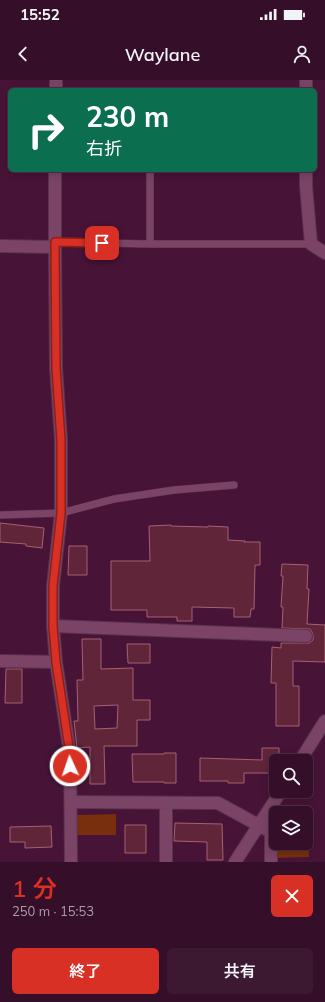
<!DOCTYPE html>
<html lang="ja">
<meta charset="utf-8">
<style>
:root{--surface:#350f29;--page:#3d1831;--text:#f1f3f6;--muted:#aa9ca8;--line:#4f2f46;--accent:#d93025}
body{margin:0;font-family:Mulish,"Noto Sans JP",sans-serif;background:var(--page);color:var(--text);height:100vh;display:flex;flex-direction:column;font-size:15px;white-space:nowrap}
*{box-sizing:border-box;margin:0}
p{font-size:13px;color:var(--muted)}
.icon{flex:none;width:22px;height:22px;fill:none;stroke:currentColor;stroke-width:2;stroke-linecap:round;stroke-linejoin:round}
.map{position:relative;height:782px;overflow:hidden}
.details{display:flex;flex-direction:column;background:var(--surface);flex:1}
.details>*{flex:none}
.banner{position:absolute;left:8px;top:8px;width:309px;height:84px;border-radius:6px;box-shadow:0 2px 10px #0003,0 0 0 1px var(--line);background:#0b6e4f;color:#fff;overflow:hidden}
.fabs{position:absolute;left:269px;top:674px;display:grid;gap:8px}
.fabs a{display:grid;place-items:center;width:44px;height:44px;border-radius:6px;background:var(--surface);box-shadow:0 2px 10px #0003,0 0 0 1px var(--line);font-size:20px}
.pin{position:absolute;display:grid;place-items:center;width:34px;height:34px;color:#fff;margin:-17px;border-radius:8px;box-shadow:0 2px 6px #0006}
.me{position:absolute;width:44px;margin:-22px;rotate:357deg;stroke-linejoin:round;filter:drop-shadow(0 0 3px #0008)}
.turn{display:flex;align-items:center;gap:14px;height:84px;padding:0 12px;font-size:18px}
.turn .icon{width:52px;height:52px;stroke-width:2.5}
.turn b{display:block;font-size:28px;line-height:34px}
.round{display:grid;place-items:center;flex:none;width:42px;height:42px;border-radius:6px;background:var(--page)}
.head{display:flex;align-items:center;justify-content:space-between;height:68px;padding:0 12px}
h1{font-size:24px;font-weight:600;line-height:30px;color:var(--accent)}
.action{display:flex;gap:8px;margin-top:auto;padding:8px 12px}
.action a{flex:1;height:46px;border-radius:6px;background:var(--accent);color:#fff;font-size:16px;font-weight:600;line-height:46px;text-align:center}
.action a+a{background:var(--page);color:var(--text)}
.status{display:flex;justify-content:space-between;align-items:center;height:28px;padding:0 20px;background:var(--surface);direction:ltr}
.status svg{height:11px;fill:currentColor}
header{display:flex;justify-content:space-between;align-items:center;height:52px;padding:0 12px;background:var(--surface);font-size:18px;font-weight:600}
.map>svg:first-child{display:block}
.green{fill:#772f0d}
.building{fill:#612539;stroke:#a46173;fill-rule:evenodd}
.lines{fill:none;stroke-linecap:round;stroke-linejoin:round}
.lane-casing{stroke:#59334d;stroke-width:8}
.street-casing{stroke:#59334d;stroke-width:14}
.secondary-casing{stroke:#59334d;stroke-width:14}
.lane{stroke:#7b4467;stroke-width:7}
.street{stroke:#7b4467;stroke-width:12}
.secondary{stroke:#7b4467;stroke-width:12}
.route-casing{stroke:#8d1f18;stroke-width:10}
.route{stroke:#d93025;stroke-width:7}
</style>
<div class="status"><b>15:52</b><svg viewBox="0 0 49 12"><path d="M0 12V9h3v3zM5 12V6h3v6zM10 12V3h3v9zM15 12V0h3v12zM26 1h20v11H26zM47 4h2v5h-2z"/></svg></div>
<header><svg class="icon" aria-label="back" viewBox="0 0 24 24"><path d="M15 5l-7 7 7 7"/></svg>Waylane<svg class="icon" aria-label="person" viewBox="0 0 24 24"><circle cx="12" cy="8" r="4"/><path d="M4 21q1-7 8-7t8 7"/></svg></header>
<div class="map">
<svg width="325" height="782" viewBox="0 0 325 782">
<rect width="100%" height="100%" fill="#471437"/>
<path class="green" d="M116 734V755H77V735Z
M306 750H308L309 777 275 778 276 763H306Z"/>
<path class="building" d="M0 443 44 448 42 468 26 466V464L0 462Z
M171 445V446L208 447V446L228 447V460L245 461 244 462H260V485H255L254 529H251L250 537H234V528L192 527V541H177V537H147V530H111V481H150L149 446Z
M69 466H87V495H68Z
M282 484 308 485 307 509H309L307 544 325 545V582L293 581V606H299V646H276V603H271L272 567 281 568V563H309L313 560V556L312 552 310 549H307L282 548 283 527H281L283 496H281Z
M82 559H101V589L133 588V620H150V640H137V666H104L105 704H90V667L77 668 74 641H78L77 600H83ZM118 625 117 648 95 649 94 626Z
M127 564H150V583H128Z
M6 589H22V623H5Z
M262 668H279V681H276V693H244V703H228V701H200V678L262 680Z
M164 673H176V703H164V702H133L132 674H164Z
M175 743 222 744 223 780H207V762L174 761Z
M125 745H146V773H125Z
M51 746 52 767 25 768V762H10V747Z"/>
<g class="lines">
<defs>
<path id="lane" d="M55 162 150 164H311
M150 164V90
M0 435 61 433 114 419 174 410 234 405"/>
<path id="street" d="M306 10V0
M306 90V106L311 164 325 173
M0 166 55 167
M53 546 306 556
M0 581 56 582
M300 681 325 641
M71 722 218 723 271 752V782
M166 782V723
M235 782 281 711"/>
<path id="secondary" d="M56 10V0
M55 90V167L56 288 61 360V433L53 506V546L56 582 70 674 71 782"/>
</defs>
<use href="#lane" class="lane-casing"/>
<use href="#street" class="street-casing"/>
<use href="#secondary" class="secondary-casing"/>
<use href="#lane" class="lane"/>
<use href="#street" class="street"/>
<use href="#secondary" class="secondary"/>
</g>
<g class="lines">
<defs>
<path id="route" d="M70 686V674L56 582 53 546V506L61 433V360L56 288 55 166V162L102 163"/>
</defs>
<use href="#route" class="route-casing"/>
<use href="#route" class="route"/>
</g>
</svg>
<div class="fabs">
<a><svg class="icon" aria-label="search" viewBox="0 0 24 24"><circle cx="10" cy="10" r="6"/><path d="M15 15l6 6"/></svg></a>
<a><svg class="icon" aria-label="layers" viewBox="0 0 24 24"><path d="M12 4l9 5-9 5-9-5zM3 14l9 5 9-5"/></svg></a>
</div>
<div class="pin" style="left:102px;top:163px;background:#d93025"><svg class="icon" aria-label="arrive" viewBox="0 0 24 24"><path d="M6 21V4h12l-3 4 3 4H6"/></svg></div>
<svg class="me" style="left:70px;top:686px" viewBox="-20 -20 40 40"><circle r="17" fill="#d93025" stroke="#fff" stroke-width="3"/><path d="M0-11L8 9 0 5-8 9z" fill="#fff"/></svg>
<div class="banner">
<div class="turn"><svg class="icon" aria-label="right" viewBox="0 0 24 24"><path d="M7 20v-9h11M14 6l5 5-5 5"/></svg><div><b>230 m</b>右折</div></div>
</div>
</div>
<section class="details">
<div class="head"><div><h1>1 分</h1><p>250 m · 15:53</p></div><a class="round" style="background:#d93025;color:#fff"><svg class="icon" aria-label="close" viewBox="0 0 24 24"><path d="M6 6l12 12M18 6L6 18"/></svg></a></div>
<div class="action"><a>終了</a><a>共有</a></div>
</section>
